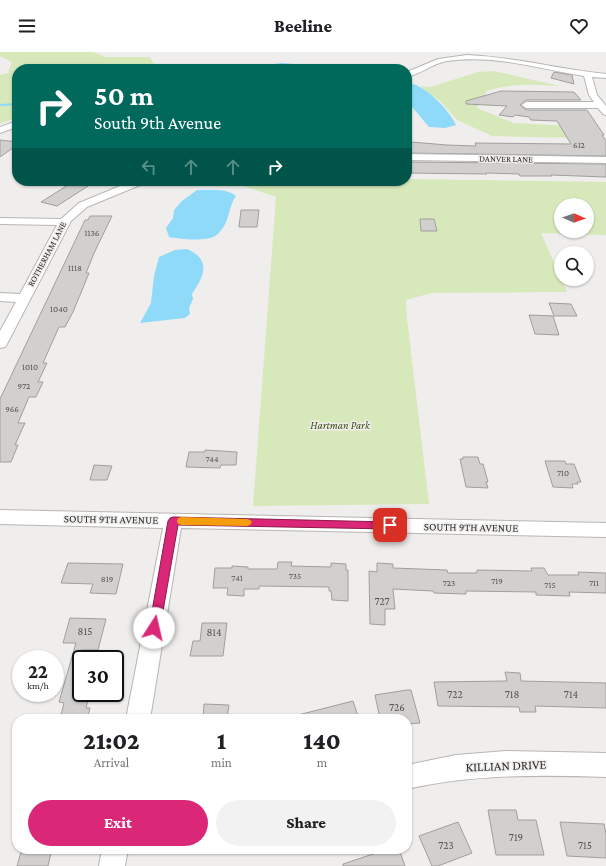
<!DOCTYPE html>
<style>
:root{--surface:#fff;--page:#f2f2f2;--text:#202124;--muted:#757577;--accent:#db2777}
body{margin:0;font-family:"Crimson Pro",serif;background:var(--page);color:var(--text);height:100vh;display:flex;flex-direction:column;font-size:15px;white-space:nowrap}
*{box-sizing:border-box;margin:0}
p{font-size:13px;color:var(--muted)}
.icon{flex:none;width:22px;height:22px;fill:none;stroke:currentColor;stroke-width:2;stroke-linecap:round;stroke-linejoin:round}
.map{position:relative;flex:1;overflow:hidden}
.drawer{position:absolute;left:12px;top:662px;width:400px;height:140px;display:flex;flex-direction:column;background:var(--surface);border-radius:16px;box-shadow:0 1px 3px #0004}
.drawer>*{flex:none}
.top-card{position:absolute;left:12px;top:12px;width:400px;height:122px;border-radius:16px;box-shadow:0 1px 3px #0004;background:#00695c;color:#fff;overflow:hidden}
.needle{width:26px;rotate:92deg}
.buttons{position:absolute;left:554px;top:146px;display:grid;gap:8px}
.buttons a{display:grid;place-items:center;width:40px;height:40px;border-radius:50%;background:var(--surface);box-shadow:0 1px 3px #0004;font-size:20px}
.speed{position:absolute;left:12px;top:598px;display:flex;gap:8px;font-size:20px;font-weight:700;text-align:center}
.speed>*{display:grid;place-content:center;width:52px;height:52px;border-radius:50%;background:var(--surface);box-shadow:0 1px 3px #0004;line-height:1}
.speed small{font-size:10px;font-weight:400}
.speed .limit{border:2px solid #111;border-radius:6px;background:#fff;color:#111}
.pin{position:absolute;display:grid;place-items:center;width:34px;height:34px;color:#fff;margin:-17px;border-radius:8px;box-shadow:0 2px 6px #0006}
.me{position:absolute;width:44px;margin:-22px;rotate:10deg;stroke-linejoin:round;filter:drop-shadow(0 0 3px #0008)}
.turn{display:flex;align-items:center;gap:14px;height:84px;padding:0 16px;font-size:18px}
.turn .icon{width:52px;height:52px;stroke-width:2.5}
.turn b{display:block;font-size:28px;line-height:34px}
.lanes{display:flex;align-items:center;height:38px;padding:0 16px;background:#0003;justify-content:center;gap:20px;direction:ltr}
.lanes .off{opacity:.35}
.eta{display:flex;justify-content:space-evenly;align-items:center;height:68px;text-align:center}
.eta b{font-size:24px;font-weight:800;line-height:28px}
.primary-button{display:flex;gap:8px;margin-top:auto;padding:8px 16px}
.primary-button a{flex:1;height:46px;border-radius:24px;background:var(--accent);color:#fff;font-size:16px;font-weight:800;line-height:46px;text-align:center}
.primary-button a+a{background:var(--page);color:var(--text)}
header{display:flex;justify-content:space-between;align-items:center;height:52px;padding:0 16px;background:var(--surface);font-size:18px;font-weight:800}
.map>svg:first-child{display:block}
.green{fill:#d7e9bb;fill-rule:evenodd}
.water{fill:#8fd9f9}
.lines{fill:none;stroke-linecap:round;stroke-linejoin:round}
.stream{stroke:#8fd9f9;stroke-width:2}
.building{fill:#d2d0ce;stroke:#a19f9d}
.minor-casing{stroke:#b7b6b3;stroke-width:2}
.minor{fill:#fff;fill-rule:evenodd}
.route{fill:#db2777;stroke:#8e194d}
.slow{fill:#f59e0b}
.labels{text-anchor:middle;stroke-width:3;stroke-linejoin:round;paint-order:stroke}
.number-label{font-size:9px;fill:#565453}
.far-street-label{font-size:9px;fill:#2c2b2a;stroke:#f0eeec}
.park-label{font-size:11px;font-style:italic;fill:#3c4e17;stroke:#f0eeec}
.street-label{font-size:11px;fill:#2c2b2a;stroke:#f0eeec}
.near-number-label{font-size:11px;fill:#565453}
.near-street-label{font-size:13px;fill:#2c2b2a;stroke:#f0eeec}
</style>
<header><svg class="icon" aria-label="menu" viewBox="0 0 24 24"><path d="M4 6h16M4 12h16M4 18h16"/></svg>Beeline<svg class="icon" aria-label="heart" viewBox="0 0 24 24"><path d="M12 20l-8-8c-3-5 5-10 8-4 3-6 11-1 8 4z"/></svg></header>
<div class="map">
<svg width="606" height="814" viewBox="0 0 606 814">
<rect width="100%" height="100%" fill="#f0eeec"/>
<path class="green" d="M0 0H93L106 5H150L156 17H17V65L0 72V23L8 21 12 10 0 4Z
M494 19 560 34C535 33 512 31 487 39L477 56 514 71 569 74 577 86 492 84 457 68 440 49 420 34 430 35 478 20Z
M407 127 606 130V183L541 181 567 240 432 241 406 248 407 266 429 452 253 454 276 145 229 129H407ZM561 153H587V179H561Z"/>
<path class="water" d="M282 11 306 13 320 17 284 14 238 17Z
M407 31C424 31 449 58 456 73L445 76 429 75 407 49Z
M197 138C208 138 227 136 236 144 230 152 230 161 226 170 224 175 220 181 215 184 205 190 180 187 169 185L166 176 173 166 174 158 182 149Z
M187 197C212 208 204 224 192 242L193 247 189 256 190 262 185 266 140 271 151 251 154 224 159 205 175 198Z"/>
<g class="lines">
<path class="stream" d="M0 53 17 52"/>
</g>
<path class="building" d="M554 20 572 23 574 32 551 26Z
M501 39 574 40 581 48H526L520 53 526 58H587L604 83H602L606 89V104L407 101V95L411 90 447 93 476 94 475 91 571 92 557 69 531 68 529 65 515 63 513 65 499 63 507 54 466 52V49Z
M0 88 17 90V93L0 105Z
M407 110 606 112V125L551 123 552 124H520L519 122 486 121 487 122 407 121Z
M78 129H96L57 154 41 150 68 133Z
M241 158H259L257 175H239Z
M90 164H112L95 199 86 221H89L73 260 65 275H59L43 311H47L38 330H43L36 345H29L18 371H25L15 393H18L11 410H0V347L85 168H88Z
M420 167H434L437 179H421Z
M549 251 571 252 577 264H554Z
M529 263 553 264 559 283 535 282Z
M205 398 237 400 236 413H221L220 416 186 415 189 400H205Z
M463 405H478L480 412H483L488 430H486L488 436 466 435 460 407H463Z
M545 409H565L566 412H574L581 430H577L578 432H572L573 436 553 435Z
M94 413 112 414 107 428H90Z
M278 510H292L291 514 331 515V511L346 512V518H348V549L332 548 331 539H329V535L259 534V537H244V544L227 543 228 536H213L215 516H232V514L248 515V517H277Z
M68 511 123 512 116 542 90 541 93 532 61 531Z
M377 511 393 512V516L447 518 448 521H477V518L532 519 531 516H544L548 523H579L578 520 606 521V541L569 540 570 544 536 543V540L466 539V542L434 541 433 539 393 537 395 557H385V573L370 572 369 519 377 520Z
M70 566 106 567 98 598H81V641H90L86 656H90L87 667H60L64 651 59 650 76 591H63Z
M202 571H227L223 604H190L193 589H200Z
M505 620 520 621 521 629 606 631V656L535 654 536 660H520L519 655 438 654 434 630 507 629Z
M407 638H411L420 671 407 672V667H380L375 643Z
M353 649 359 667H299L298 663Z
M204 652 229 653 227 667H203Z
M488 758H516L518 768H536L544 803H496Z
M458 770 472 801 438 814H432L419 784Z
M560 770 604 772 606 782V806L567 804Z
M388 797H399L405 814H343V812Z
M21 800 51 801 48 814H17Z"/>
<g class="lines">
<defs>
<path id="minor" d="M467 3C514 5 559 17 606 22V26L592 25 597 43 606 54V63L603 62 598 56H526L522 53 526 50H594L589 43 584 24C540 17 493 2 447 9 433 11 421 22 407 25V20L438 7Z
M17 69V75L0 81V75Z
M407 102 606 105V111L407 108Z
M132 129H146L145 131 87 155 71 169 7 292 5 295 0 296V279L16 250 0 249V241L20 242 57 173 0 172V166L61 167 79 151Z
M0 458 606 471V485L181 476 150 667H126L163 476 0 472Z
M506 699 606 701V725C539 723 473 722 407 737V713L456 703Z
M102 797H128L125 814H99Z"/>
</defs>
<use href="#minor" class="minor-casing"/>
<use href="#minor" class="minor"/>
</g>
<path class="route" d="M173 465 390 470 393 471 395 473 393 476 390 477 178 473 160 576 158 579 154 580 150 579 149 576 168 469 170 466Z"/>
<path class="slow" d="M182 465 247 467 250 468 252 470 250 473 247 474 182 473 178 472 177 469 178 466Z"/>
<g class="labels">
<g class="number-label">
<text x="579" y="96">612</text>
<text x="92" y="184">1136</text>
<text x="75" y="219">1118</text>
<text x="59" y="260">1040</text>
<text x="30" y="318">1010</text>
<text x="24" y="337">972</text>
<text x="12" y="360">966</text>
<text x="212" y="410">744</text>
<text x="563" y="424">710</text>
<text x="295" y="527">735</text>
<text x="237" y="529">741</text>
<text x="107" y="530">819</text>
<text x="497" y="532">719</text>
<text x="449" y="534">723</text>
<text x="594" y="534">711</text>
<text x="550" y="536">715</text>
</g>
<g class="far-street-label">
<text transform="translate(506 107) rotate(1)" y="3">DANVER LANE</text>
<text transform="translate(47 202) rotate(-62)" y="3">ROTHERHAM LANE</text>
</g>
<g class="park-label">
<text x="340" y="377">Hartman Park</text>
</g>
<g class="street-label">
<text transform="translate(111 467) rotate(1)" y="4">SOUTH 9TH AVENUE</text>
<text transform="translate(471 475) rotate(1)" y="4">SOUTH 9TH AVENUE</text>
</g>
<g class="near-number-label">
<text x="382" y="553">727</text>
<text x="85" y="583">815</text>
<text x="214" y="584">814</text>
<text x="455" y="646">722</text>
<text x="512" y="646">718</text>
<text x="571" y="646">714</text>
<text x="397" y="659">726</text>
<text x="516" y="789">719</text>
<text x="446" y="797">723</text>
<text x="585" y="797">715</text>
</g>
<g class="near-street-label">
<text transform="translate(506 713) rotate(-2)" y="5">KILLIAN DRIVE</text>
</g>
</g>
</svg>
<div class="buttons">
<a><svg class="needle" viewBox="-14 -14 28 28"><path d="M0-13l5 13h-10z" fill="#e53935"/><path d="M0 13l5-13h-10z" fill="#757577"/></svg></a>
<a><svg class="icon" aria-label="search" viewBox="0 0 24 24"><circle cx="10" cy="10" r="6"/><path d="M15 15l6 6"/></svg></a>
</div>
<div class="speed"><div>22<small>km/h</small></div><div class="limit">30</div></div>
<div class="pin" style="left:390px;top:473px;background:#d93025"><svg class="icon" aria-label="arrive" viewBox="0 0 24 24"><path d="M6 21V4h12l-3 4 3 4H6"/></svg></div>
<svg class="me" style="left:154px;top:576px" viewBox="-20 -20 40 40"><circle r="19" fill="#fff"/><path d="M0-13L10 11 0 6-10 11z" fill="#db2777"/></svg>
<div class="top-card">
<div class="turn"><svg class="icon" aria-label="right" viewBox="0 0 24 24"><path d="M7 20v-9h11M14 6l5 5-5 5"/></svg><div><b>50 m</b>South 9th Avenue</div></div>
<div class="lanes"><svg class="icon off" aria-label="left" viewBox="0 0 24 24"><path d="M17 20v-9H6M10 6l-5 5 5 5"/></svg><svg class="icon off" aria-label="ahead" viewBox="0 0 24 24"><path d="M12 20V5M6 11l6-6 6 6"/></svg><svg class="icon off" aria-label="ahead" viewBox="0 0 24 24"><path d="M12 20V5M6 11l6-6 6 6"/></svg><svg class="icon" aria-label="right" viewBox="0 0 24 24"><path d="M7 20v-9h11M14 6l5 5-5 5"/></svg></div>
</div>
<section class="drawer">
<div class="eta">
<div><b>21:02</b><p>Arrival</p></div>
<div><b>1</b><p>min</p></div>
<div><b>140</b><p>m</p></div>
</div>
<div class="primary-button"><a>Exit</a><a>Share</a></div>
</section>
</div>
